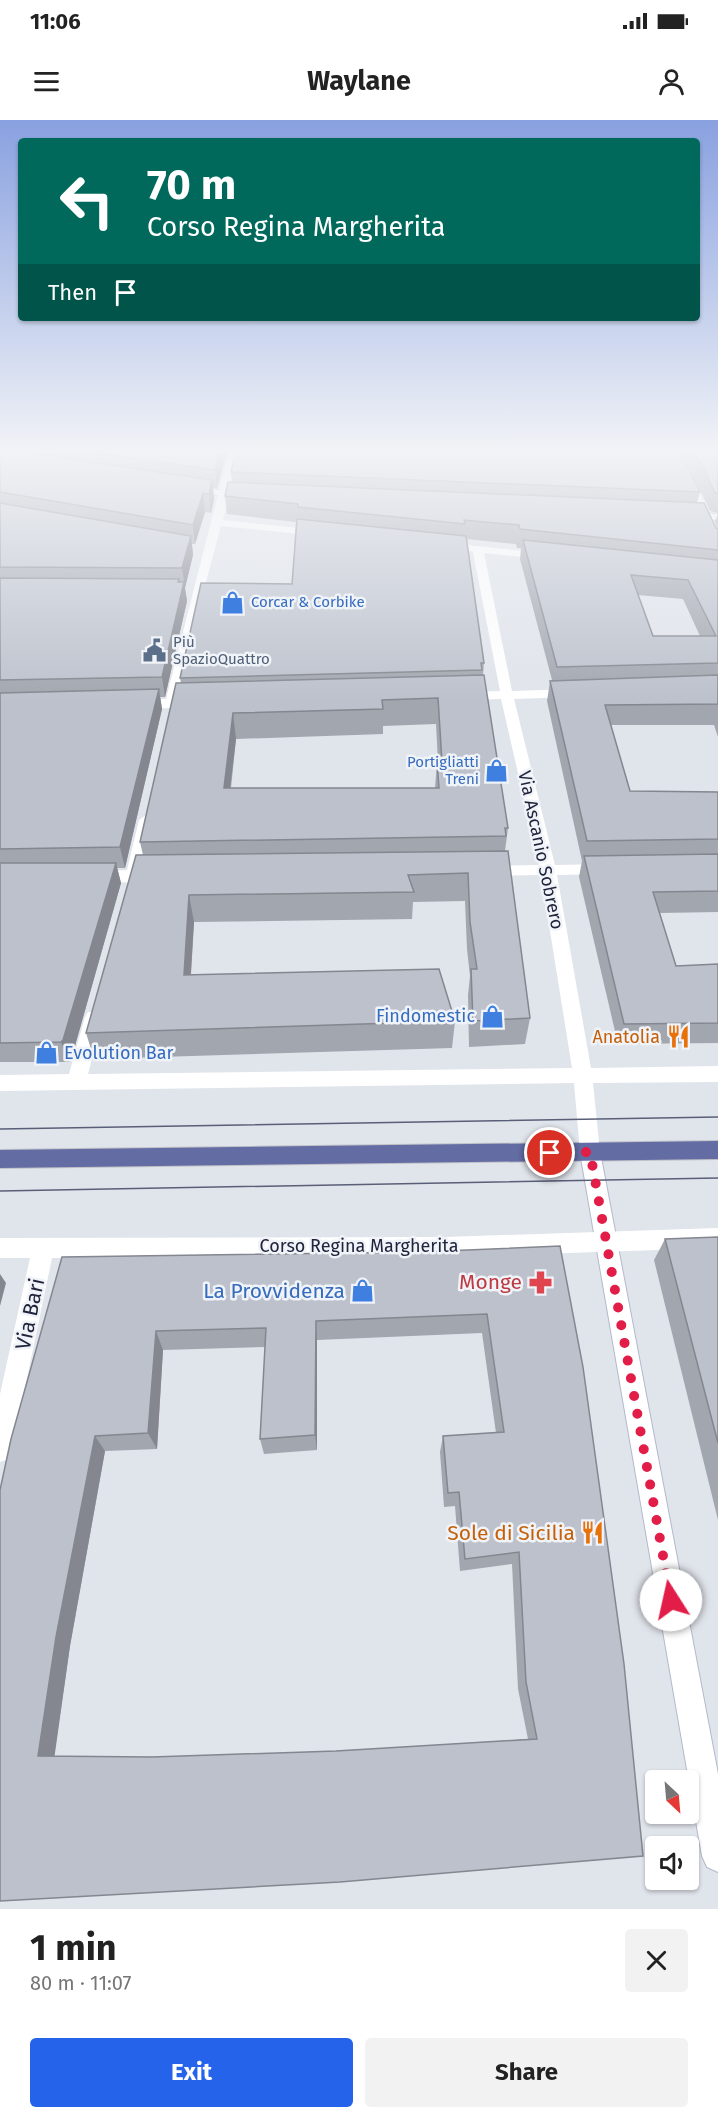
<!DOCTYPE html>
<meta charset="utf-8">
<style>
:root{--surface:#fff;--page:#f2f2f2;--text:#222;--muted:#767676;--accent:#2563eb}
body{margin:0;font-family:"Fira Sans",sans-serif;background:var(--page);color:var(--text);height:100vh;display:flex;flex-direction:column;font-size:22px;white-space:nowrap}
*{box-sizing:border-box;margin:0}
p{font-size:20px;color:var(--muted)}
.icon{flex:none;width:33px;height:33px;fill:none;stroke:currentColor;stroke-width:2;stroke-linecap:round;stroke-linejoin:round}
.map{position:relative;height:1789px;overflow:hidden}
.sheet{display:flex;flex-direction:column;background:var(--surface);flex:1}
.sheet>*{flex:none}
.banner{position:absolute;left:18px;top:18px;width:682px;height:183px;border-radius:6px;box-shadow:0 2px 4px #0004;background:#00695c;color:#fff;overflow:hidden}
.needle{width:39px;rotate:154deg}
.buttons{position:absolute;left:645px;top:1650px;display:grid;gap:12px}
.buttons a{display:grid;place-items:center;width:54px;height:54px;border-radius:6px;background:var(--surface);box-shadow:0 2px 4px #0004;font-size:30px}
.pin{position:absolute;display:grid;place-items:center;width:51px;height:51px;color:#fff;margin:-26px;border:3px solid #fff;border-radius:50%;box-shadow:0 2px 6px #0007}
.me{position:absolute;width:66px;margin:-33px;rotate:350deg;stroke-linejoin:round;filter:drop-shadow(0 0 4px #0008)}
.turn{display:flex;align-items:center;gap:21px;height:126px;padding:0 30px;font-size:27px}
.turn .icon{width:78px;height:78px;stroke-width:2.5}
.turn b{display:block;font-size:42px;line-height:51px}
.then{display:flex;align-items:center;height:57px;padding:0 30px;background:#0003;gap:12px;font-size:22px}
.round{display:grid;place-items:center;flex:none;width:63px;height:63px;border-radius:6px;background:var(--page)}
.headline{display:flex;align-items:center;justify-content:space-between;height:102px;padding:0 30px}
h1{font-size:36px;font-weight:700;line-height:45px}
.button{display:flex;gap:12px;margin-top:auto;padding:12px 30px}
.button a{flex:1;height:69px;border-radius:6px;background:var(--accent);color:#fff;font-size:24px;font-weight:700;line-height:69px;text-align:center}
.button a+a{background:var(--page);color:var(--text)}
.status{display:flex;justify-content:space-between;align-items:center;height:42px;padding:0 30px;background:var(--surface);direction:ltr}
.status svg{height:16px;fill:currentColor}
header{display:flex;justify-content:space-between;align-items:center;height:78px;padding:0 30px;background:var(--surface);font-size:27px;font-weight:700}
.map>svg:first-child{display:block}
.lines{fill:none;stroke-linecap:round;stroke-linejoin:round}
.secondary-casing{stroke:#b3b9cc;stroke-width:2}
.primary-casing{stroke:#c1c2c8;stroke-width:2}
.street{fill:#fff;fill-rule:evenodd}
.secondary{fill:#fff;fill-rule:evenodd}
.primary{fill:#636ca3;fill-rule:evenodd}
.tram{stroke:#5a5f78;stroke-width:1.5}
.wall{fill:#a2a6af;fill-rule:evenodd}
.shaded-wall{fill:#84878f}
.building{fill:#bcc1cc;stroke:#84878f;stroke-width:1.5;fill-rule:evenodd}
.route{stroke:#e11d48;stroke-width:10;stroke-dasharray:0 18}
.labels{text-anchor:middle;stroke-width:5;stroke-linejoin:round;paint-order:stroke}
.far-shop-label{font-size:15px;fill:#366cbe;stroke:#f0f3f8;text-anchor:start}
.far-service-label{font-size:15px;fill:#4e5e75;stroke:#f0f3f8;text-anchor:start}
.street-label{font-size:18px;fill:#20243c;stroke:#f0f3f8}
.shop-label{font-size:18px;fill:#366cbe;stroke:#f0f3f8;text-anchor:end}
.food-label{font-size:18px;fill:#c56008;stroke:#f0f3f8;text-anchor:end}
.near-health-label{font-size:21px;fill:#be3a42;stroke:#f0f3f8;text-anchor:end}
.near-shop-label{font-size:21px;fill:#366cbe;stroke:#f0f3f8;text-anchor:end}
.near-street-label{font-size:21px;fill:#20243c;stroke:#f0f3f8}
.near-food-label{font-size:21px;fill:#c56008;stroke:#f0f3f8;text-anchor:end}
</style>
<div class="status"><b>11:06</b><svg viewBox="0 0 49 12"><path d="M0 12V9h3v3zM5 12V6h3v6zM10 12V3h3v9zM15 12V0h3v12zM26 1h20v11H26zM47 4h2v5h-2z"/></svg></div>
<header><svg class="icon" aria-label="menu" viewBox="0 0 24 24"><path d="M4 6h16M4 12h16M4 18h16"/></svg>Waylane<svg class="icon" aria-label="person" viewBox="0 0 24 24"><circle cx="12" cy="8" r="4"/><path d="M4 21q1-7 8-7t8 7"/></svg></header>
<div class="map">
<svg width="718" height="1789" viewBox="0 0 718 1789">
<rect width="100%" height="100%" fill="#e0e4eb"/>
<g class="lines">
<defs>
<path id="secondary" d="M190 367 249 373 254 376 249 379 187 372V368Z
M687 392 718 394V400L683 397V393Z
M590 1023 597 1026 600 1032 718 1654V1752L707 1747 702 1736 580 1032 583 1026Z"/>
<path id="primary" d="M718 1021V1039L0 1048V1030Z"/>
</defs>
<use href="#secondary" class="secondary-casing"/>
<use href="#primary" class="primary-casing"/>
<path class="street" d="M229 331H239L223 400 319 410 324 413 319 416 221 406 203 473 179 578H194L201 582C192 590 146 589 133 586L131 583 138 579H166Z
M671 331H681L718 414V429L713 426Z
M466 425 543 433 548 436 543 439 484 433 512 571 572 569 579 573 572 577 514 579 555 745 604 744 612 749 604 754 557 755 591 948 718 946V962L593 963 600 1032 597 1038 590 1041 583 1038 580 1032 574 963 0 971V955L69 954 85 897 88 892H100L103 897 88 954 572 948 541 755 488 756 480 751 488 746 539 745 501 579 465 580 458 576 465 572 500 571 473 432 461 428Z
M146 695 153 700 143 750 160 751 162 755 160 759 133 763 89 760 87 756 89 752 127 750 139 700Z
M718 1108V1128L445 1137 52 1138 12 1330 9 1339 0 1342V1274L30 1138H0V1118L445 1117Z"/>
<use href="#secondary" class="secondary"/>
<use href="#primary" class="primary"/>
<path class="tram" d="M0 1009 718 997
M0 1071 718 1058"/>
</g>
<path class="wall" d="M0 331H227L217 368H213L214 379 211 393 205 392 195 424H192L193 435 185 468 187 481 165 577H160L162 589 125 748H117L121 763 71 940 69 942H0Z
M682 331H718V409L715 402 718 393 710 391Z
M231 352 700 372 697 383 718 430V617L714 605H611L630 671 718 672V792L659 793 676 846 718 844V923L618 924 579 757 582 741 547 581 550 561 552 560 520 439 521 428H517L516 424 467 419 484 543 483 555 508 708 505 731 530 898 525 924 469 927 468 875 470 856 467 829 465 781 413 782 412 799 194 802 191 855 455 901 452 928 94 939 86 913 143 735 140 722 181 563 180 558 292 464 296 402 227 394 225 376 232 362ZM638 475 683 479 700 516H653ZM436 604 438 642H437L435 668H231L236 619 383 614V606Z
M718 1117V1400L654 1140 665 1119Z
M560 1126 643 1736 0 1781 62 1137 419 1132ZM482 1213 496 1313 443 1316 440 1332 444 1387 455 1386 460 1451 512 1444 518 1569 528 1619 336 1631 152 1637 54 1636 70 1526 105 1331 157 1329 163 1230 265 1227 260 1319 264 1334 317 1330V1220Z"/>
<path class="shaded-wall" d="M220 331H227L217 368 215 350Z
M212 360 214 379 211 393 209 374Z
M203 373 205 392 195 424 193 405Z
M191 416 193 435 185 468 182 448Z
M179 459 181 473 184 462 187 481 165 577 162 557Z
M159 569 162 589 125 748 120 727Z
M233 593 236 619 227 694 224 668Z
M116 743 121 763 71 940 69 942 61 922Z
M189 775 194 802 189 882 184 855Z
M0 1154 6 1163 0 1186Z
M316 1201 317 1220V1330L315 1315Z
M156 1211 163 1230 157 1329 148 1313Z
M95 1316 105 1331 70 1526 54 1640 38 1636 56 1517Z"/>
<path class="building" d="M0 331H17L212 360 209 374 203 373 193 405 0 372Z
M83 331H220L215 350Z
M236 331H680L700 372 231 352Z
M695 331H718V374L715 373Z
M228 362 704 383 716 408 718 409V430L520 409 519 405 464 400 465 404 298 387V384L225 376Z
M0 383 191 416 182 448 0 447Z
M297 399 466 416 484 543H481L482 550 180 558 201 463 292 464Z
M523 420 718 440V543L557 547ZM631 455 688 460 716 516H653Z
M0 458 179 459 178 462H184L162 557 0 560Z
M484 555 508 708H505L506 716 140 722 176 563ZM438 578 442 642H437L439 668H224L233 593 383 589 382 580Z
M718 555V584L605 585 630 671 718 672V719L587 721 550 561Z
M159 569 120 727 0 729V573Z
M508 731 530 898 473 901 471 849H477L470 802 468 753 408 755 414 772 189 775 184 855 439 849 455 901 86 913 136 735Z
M718 734V771L653 772 676 846 718 844V903L624 904 584 736Z
M0 743H116L63 920 61 922 0 923Z
M718 1117V1323L665 1119Z
M560 1126 583 1247 624 1544 643 1736 340 1762 0 1781V1370L11 1319 62 1137 419 1132ZM487 1194 504 1312 443 1316 448 1373 459 1372 465 1439 519 1432 526 1562 537 1619 336 1631 152 1637 38 1636 56 1517 95 1316 148 1313 156 1211 266 1208 260 1319 315 1315 316 1201Z"/>
<linearGradient id="sky" x2="0" y2="1"><stop stop-color="#89a1e0"/><stop offset="0.57" stop-color="#f1f3f6"/><stop offset="1" stop-color="#f1f3f6" stop-opacity="0"/></linearGradient>
<rect width="718" height="581" fill="url(#sky)"/>
<g class="lines">
<path class="route" d="M550 1033 590 1032 671 1480"/>
</g>
<defs>
<symbol id="shop-bare" viewBox="-9 -9 18 18"><path d="M-5-2.5h2.3a2.7 3.5 0 0 1 5.4 0H5L5.5 6h-11ZM-1.5-2.5h3a1.5 2.3 0 0 0-3 0Z" fill="#3f7fe0" stroke="#f0f3f8" stroke-width="2.5" paint-order="stroke"/></symbol>
<symbol id="civic-bare" viewBox="-9 -9 18 18"><path d="M-.6-6.5H3V-4.5H.6V-3L4-1V1h2V6H-6V1h2V-1L-.6-3ZM-1.2 2.5V6h2.4V2.5Z" fill="#5c6f8a" stroke="#f0f3f8" stroke-width="2.5" paint-order="stroke"/></symbol>
<symbol id="restaurant-bare" viewBox="-9 -9 18 18"><path d="M-5-6h1v4h1v-4h1v4h1v-4h1v5L-1.5 .5V6h-2V.5L-5-1ZM5-6V6H3V1.5H1.5Q1.5-4 5-6Z" fill="#e8710a" stroke="#f0f3f8" stroke-width="2.5" paint-order="stroke"/></symbol>
<symbol id="pharmacy-bare" viewBox="-9 -9 18 18"><path d="M-2-6h4v4h4v4h-4v4h-4v-4h-4v-4h4Z" fill="#e0444e" stroke="#f0f3f8" stroke-width="2.5" paint-order="stroke"/></symbol>
</defs>
<g fill-rule="evenodd">
<use href="#shop-bare" x="216" y="466" width="33" height="33"/>
<use href="#civic-bare" x="138" y="514" width="33" height="33"/>
<use href="#shop-bare" x="480" y="634" width="33" height="33"/>
<use href="#shop-bare" x="476" y="880" width="33" height="33"/>
<use href="#restaurant-bare" x="662" y="900" width="33" height="33"/>
<use href="#shop-bare" x="30" y="916" width="33" height="33"/>
<use href="#pharmacy-bare" x="524" y="1146" width="33" height="33"/>
<use href="#shop-bare" x="346" y="1154" width="33" height="33"/>
<use href="#restaurant-bare" x="576" y="1396" width="33" height="33"/>
</g>
<g class="labels">
<g class="far-shop-label">
<text x="251" y="487">Corcar &amp; Corbike</text>
<text x="479" y="647" text-anchor="end">Portigliatti<tspan x="479" dy="17">Treni</tspan></text>
</g>
<g class="far-service-label">
<text x="173" y="527">Più<tspan x="173" dy="17">SpazioQuattro</tspan></text>
</g>
<g class="street-label">
<text transform="translate(541 730) rotate(78)" y="6">Via Ascanio Sobrero</text>
<text x="359" y="1132">Corso Regina Margherita</text>
</g>
<g class="shop-label">
<text x="475" y="902">Findomestic</text>
<text x="64" y="939" text-anchor="start">Evolution Bar</text>
</g>
<g class="food-label">
<text x="660" y="923">Anatolia</text>
</g>
<g class="near-health-label">
<text x="522" y="1169">Monge</text>
</g>
<g class="near-shop-label">
<text x="345" y="1178">La Provvidenza</text>
</g>
<g class="near-street-label">
<text transform="translate(30 1194) rotate(-78)" y="7">Via Bari</text>
</g>
<g class="near-food-label">
<text x="575" y="1420">Sole di Sicilia</text>
</g>
</g>
</svg>
<div class="buttons">
<a><svg class="needle" viewBox="-14 -14 28 28"><path d="M0-13l5 13h-10z" fill="#e53935"/><path d="M0 13l5-13h-10z" fill="#767676"/></svg></a>
<a><svg class="icon" aria-label="sound" viewBox="0 0 24 24"><path d="M4 9h4l5-4v14l-5-4H4zM17 9q2 3 0 6"/></svg></a>
</div>
<div class="pin" style="left:550px;top:1033px;background:#d93025"><svg class="icon" aria-label="arrive" viewBox="0 0 24 24"><path d="M6 21V4h12l-3 4 3 4H6"/></svg></div>
<svg class="me" style="left:671px;top:1480px" viewBox="-20 -20 40 40"><circle r="19" fill="#fff"/><path d="M0-13L10 11 0 6-10 11z" fill="#e11d48"/></svg>
<div class="banner">
<div class="turn"><svg class="icon" aria-label="left" viewBox="0 0 24 24"><path d="M17 20v-9H6M10 6l-5 5 5 5"/></svg><div><b>70 m</b>Corso Regina Margherita</div></div>
<div class="then">Then<svg class="icon" aria-label="arrive" viewBox="0 0 24 24"><path d="M6 21V4h12l-3 4 3 4H6"/></svg></div>
</div>
</div>
<section class="sheet">
<div class="headline"><div><h1>1 min</h1><p>80 m · 11:07</p></div><a class="round"><svg class="icon" aria-label="close" viewBox="0 0 24 24"><path d="M6 6l12 12M18 6L6 18"/></svg></a></div>
<div class="button"><a>Exit</a><a>Share</a></div>
</section>
